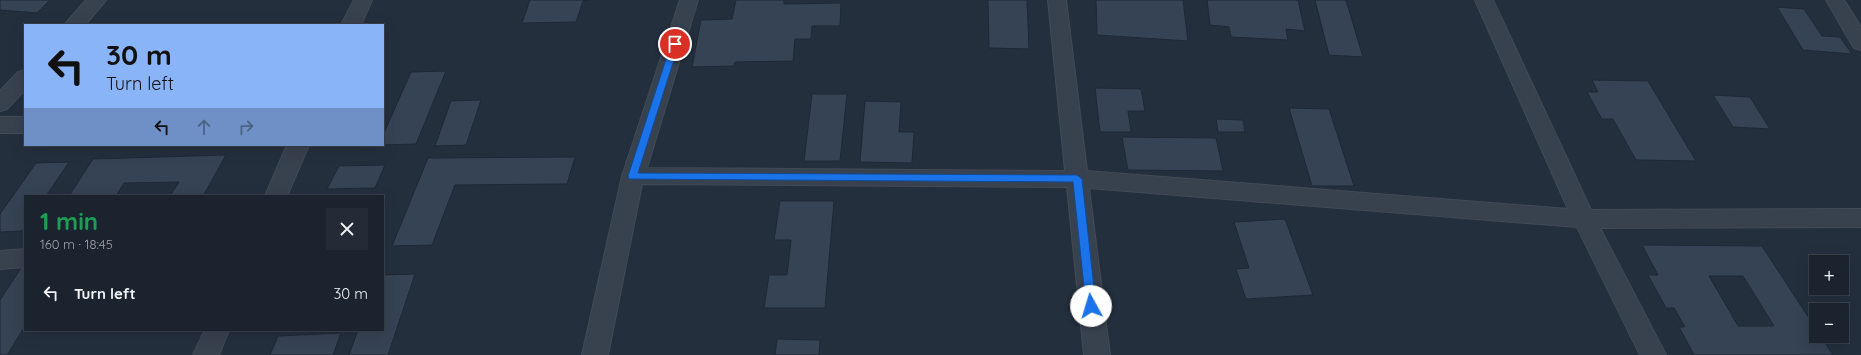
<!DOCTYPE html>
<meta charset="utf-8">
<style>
:root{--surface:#1b232e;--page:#242b36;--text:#f1f3f6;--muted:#a0a4aa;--line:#39404a}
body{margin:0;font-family:Quicksand,sans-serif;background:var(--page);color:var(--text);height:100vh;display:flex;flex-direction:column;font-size:15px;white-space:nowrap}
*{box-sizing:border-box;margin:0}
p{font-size:13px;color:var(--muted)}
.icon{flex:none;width:22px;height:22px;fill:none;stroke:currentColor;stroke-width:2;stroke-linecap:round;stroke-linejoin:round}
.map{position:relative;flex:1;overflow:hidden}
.panel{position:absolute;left:24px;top:195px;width:360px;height:136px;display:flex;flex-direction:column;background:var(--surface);border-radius:0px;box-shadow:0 4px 16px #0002,0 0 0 1px var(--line)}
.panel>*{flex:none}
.banner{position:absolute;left:24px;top:24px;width:360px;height:122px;border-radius:0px;box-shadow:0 4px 16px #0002,0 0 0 1px var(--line);background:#8ab4f8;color:#111;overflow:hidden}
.fabs{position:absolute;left:1809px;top:255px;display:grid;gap:8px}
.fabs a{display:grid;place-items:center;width:40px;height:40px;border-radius:0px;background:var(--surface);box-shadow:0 4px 16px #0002,0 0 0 1px var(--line);font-size:20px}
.pin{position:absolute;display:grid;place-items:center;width:34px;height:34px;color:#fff;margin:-17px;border:2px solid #fff;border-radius:50%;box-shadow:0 1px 4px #0007}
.me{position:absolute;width:44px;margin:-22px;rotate:354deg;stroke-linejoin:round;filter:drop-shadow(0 0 3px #0008)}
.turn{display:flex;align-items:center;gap:14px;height:84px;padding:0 16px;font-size:18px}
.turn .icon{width:52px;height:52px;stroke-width:2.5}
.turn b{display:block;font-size:28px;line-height:34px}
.lanes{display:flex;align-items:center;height:38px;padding:0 16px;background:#0003;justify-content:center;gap:20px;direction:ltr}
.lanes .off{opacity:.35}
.round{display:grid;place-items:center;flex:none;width:42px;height:42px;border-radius:0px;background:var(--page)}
.summary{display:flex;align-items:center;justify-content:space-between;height:68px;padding:0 16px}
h1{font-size:24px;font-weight:700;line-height:30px;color:#1e9e55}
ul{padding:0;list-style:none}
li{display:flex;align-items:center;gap:12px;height:60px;padding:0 16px}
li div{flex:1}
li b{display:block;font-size:15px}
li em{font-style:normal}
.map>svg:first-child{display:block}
.building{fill:#364354;stroke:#1f2835;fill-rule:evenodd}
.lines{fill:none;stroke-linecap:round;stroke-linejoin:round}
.street-casing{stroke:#414a57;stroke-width:2}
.street{fill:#38414e;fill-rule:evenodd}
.route{fill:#1a73e8;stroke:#114b97}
</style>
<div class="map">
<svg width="1861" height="355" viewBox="0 0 1861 355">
<rect width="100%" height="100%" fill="#242f3e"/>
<path class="building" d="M0 0H50L37 13 0 10Z
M530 0H590L583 1 576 22 522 23Z
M736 0H784V4L841 3 840 26H812L811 39H795L793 61 735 62 734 66 692 67 701 20 732 19Z
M988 0H1027L1029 49 989 48Z
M1096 0H1183L1188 41 1097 35Z
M1207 0H1298L1305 31 1286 29 1288 40 1231 37 1229 27 1210 25Z
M1315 0H1346L1363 57 1329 55Z
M1777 7 1804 9 1822 36 1840 37 1852 54 1803 50Z
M446 71 416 144 383 145V135L411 72Z
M1592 80 1648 81 1696 161 1636 160 1613 119H1602L1587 92H1598Z
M1095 88 1141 89 1145 111H1128L1131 132H1100Z
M812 94H847L840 161H804Z
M1713 95 1750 97 1770 129 1733 127Z
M481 100 466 145 435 146 451 101Z
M865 101 901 102 899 132H914L912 163 860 162Z
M1289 108 1329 109 1354 186H1312Z
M1216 119 1243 120 1245 132H1218Z
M1122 137 1216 138 1223 171 1128 170Z
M226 155 203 196H170L179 182 124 183 116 196H69L93 159Z
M575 157 567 184 455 185 432 245 392 246 428 158Z
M69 162 46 196H25V228L23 231 0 232V214L36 163Z
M385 165 375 188 327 189 339 166Z
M780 201H834L825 308H764L769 275H787L791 240H774Z
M1285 219 1313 295 1246 299 1236 269 1249 268 1234 222Z
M1642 245 1762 246 1816 329V336H1821L1833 355H1694L1679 327H1685L1674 308H1666L1648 275H1658ZM1709 276H1743L1774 326H1738Z
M25 262V326L7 355H0V300Z
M415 274 388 355H349L358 330H383V275Z
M341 333 333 355H270L278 336Z
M777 339 820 340 819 355H775Z"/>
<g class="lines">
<defs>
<path id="street" d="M86 0H106L85 25H64Z
M354 0H372L361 25H341Z
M680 0H698L647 168 1065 171 1048 0H1066L1087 171 1568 209 1475 0H1493L1591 210 1861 209V227L1600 228 1666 355H1640L1577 227 1089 188 1110 355H1084L1067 187 642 184 608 355H582L622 176Z
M1826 0H1844L1861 27V50L1854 48Z
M25 70V90L7 109 0 111V91L18 72Z
M0 117H25V133H0Z
M287 145H309L287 196H265Z
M25 249V267L0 269V251Z
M205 330H229L219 355H193Z"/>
</defs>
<use href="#street" class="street-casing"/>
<use href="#street" class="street"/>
</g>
<path class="route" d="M675 41 679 44 638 173 1077 175 1082 179 1096 306 1095 309 1091 310 1086 306 1073 182 629 179 628 176 671 44Z"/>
</svg>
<div class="fabs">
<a>+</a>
<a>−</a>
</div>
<div class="pin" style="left:675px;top:44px;background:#d93025"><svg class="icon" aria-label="arrive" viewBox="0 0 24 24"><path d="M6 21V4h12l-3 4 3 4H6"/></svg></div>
<svg class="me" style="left:1091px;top:306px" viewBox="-20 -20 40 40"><circle r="19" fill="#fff"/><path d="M0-13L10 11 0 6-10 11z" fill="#1a73e8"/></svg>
<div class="banner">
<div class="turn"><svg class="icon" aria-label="left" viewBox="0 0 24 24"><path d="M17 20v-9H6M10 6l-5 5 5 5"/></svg><div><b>30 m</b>Turn left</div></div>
<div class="lanes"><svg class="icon" aria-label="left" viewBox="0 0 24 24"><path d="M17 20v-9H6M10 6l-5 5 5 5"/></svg><svg class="icon off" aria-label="ahead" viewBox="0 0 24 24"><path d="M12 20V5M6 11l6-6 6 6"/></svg><svg class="icon off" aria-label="right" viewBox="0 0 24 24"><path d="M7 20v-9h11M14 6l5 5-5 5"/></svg></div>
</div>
<section class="panel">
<div class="summary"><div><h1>1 min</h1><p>160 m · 18:45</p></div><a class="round"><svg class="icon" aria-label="close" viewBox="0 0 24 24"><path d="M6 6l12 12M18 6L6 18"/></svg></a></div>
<ul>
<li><svg class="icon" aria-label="left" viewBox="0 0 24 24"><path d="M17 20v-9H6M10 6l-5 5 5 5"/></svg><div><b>Turn left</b></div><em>30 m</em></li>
</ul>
</section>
</div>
